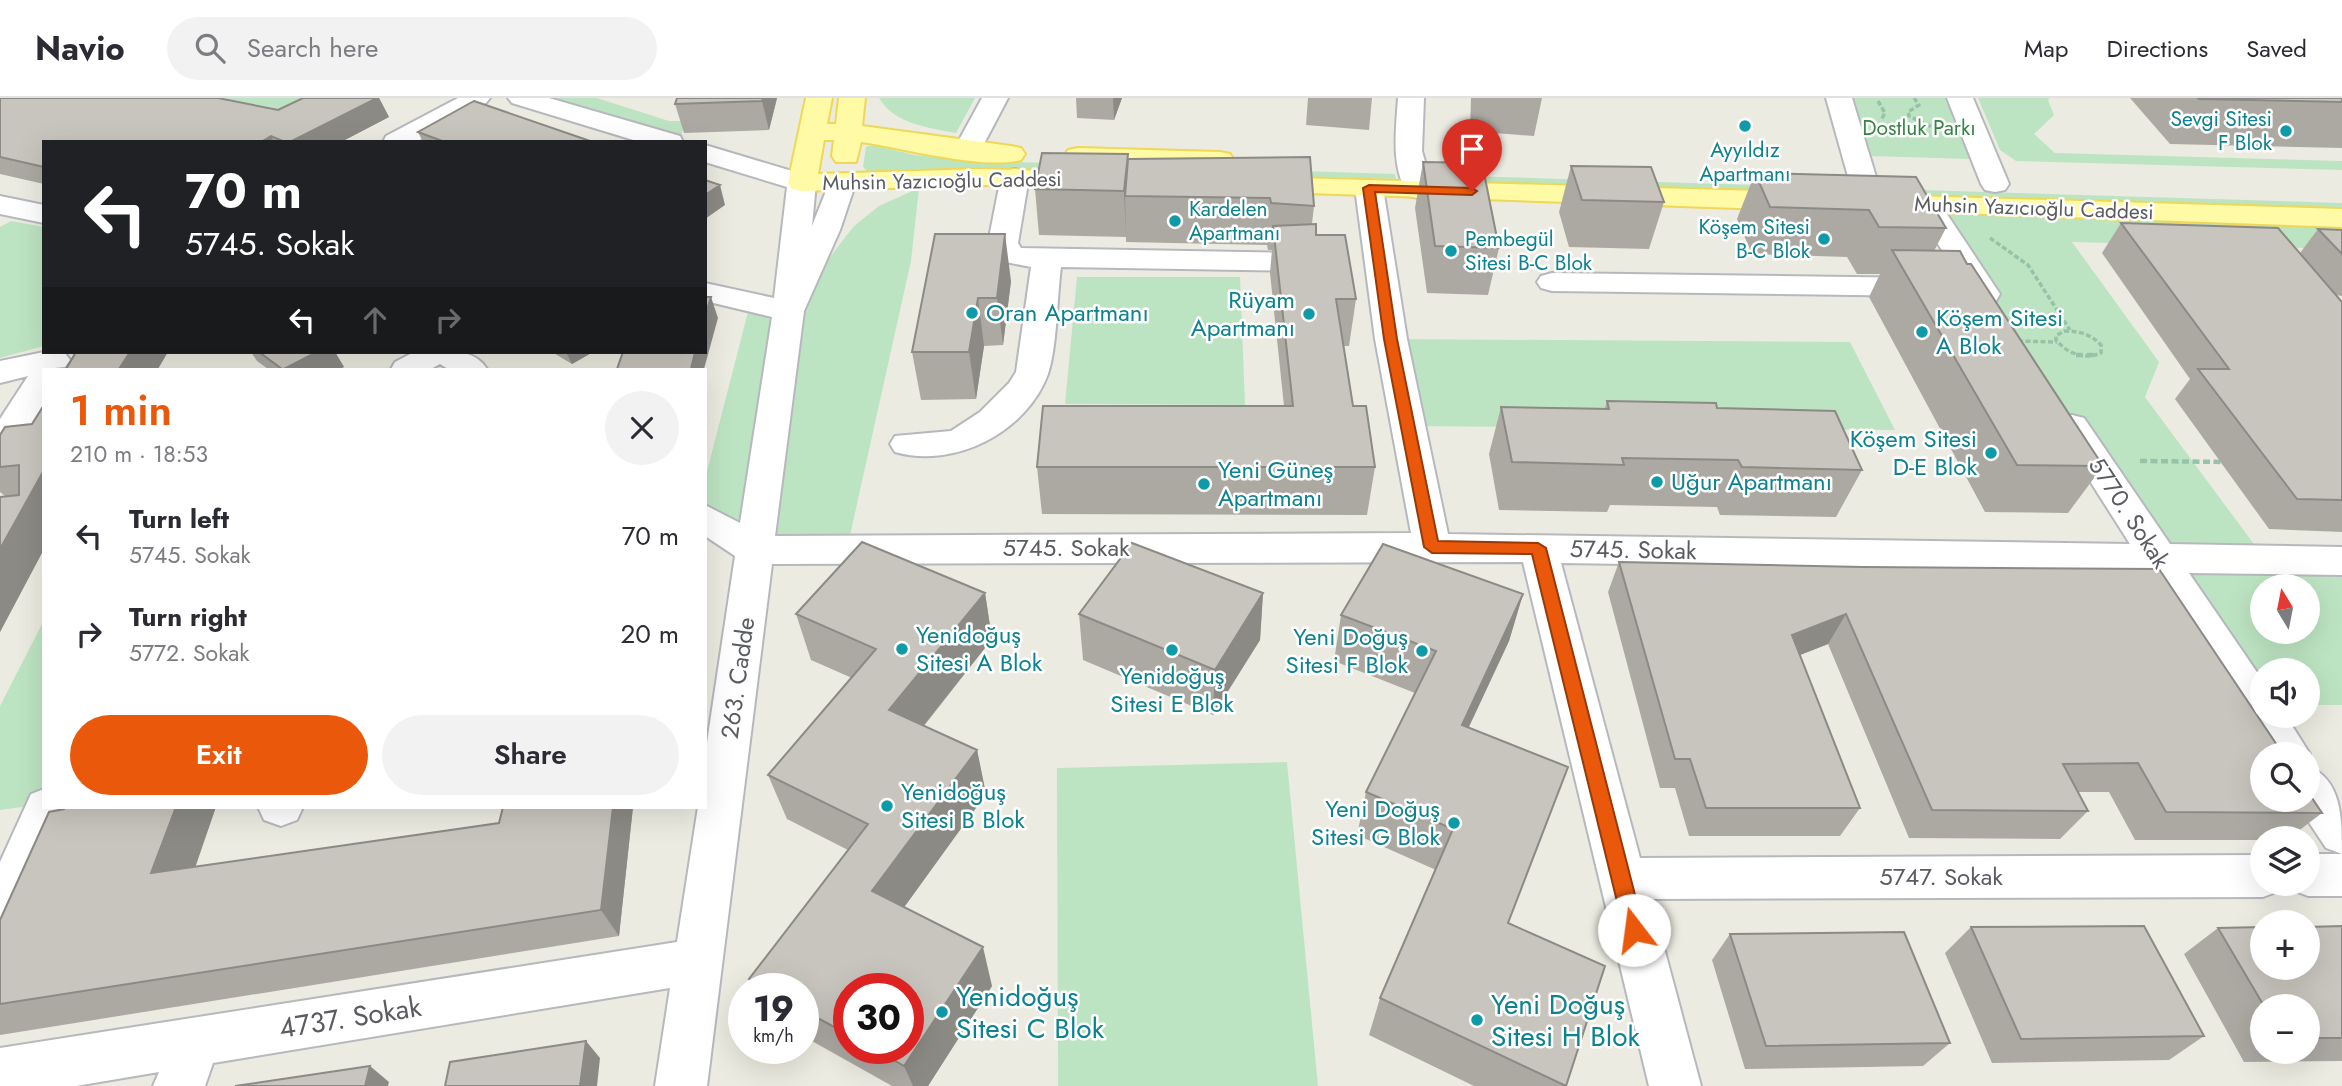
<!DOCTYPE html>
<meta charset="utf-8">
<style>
:root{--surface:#fff;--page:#f2f2f3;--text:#2b2b33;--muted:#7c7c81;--line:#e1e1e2;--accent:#ea580c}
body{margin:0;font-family:Jost,sans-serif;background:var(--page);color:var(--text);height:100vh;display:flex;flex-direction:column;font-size:26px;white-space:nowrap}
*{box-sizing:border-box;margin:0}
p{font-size:23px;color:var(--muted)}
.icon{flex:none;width:38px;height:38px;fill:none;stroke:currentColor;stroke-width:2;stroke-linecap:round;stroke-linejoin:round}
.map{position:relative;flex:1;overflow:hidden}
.side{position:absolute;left:42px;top:270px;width:665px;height:441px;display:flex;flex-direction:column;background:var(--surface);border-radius:0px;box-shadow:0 7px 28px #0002}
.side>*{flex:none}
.top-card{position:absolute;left:42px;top:42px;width:665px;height:214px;border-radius:0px;box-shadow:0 7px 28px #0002;background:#202124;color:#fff;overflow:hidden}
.needle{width:46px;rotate:350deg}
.tools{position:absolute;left:2250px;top:476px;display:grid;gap:14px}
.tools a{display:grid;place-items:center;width:70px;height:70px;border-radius:50%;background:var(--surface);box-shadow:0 7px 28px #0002;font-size:35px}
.speed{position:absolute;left:728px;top:875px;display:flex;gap:14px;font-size:35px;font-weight:700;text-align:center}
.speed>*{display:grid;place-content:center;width:91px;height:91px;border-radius:50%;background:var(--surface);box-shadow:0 7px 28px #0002;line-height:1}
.speed small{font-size:18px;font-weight:400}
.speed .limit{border:10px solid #d22;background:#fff;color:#111}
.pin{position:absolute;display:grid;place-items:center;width:60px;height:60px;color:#fff;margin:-72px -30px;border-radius:50% 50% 50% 0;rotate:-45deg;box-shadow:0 0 7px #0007}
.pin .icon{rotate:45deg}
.me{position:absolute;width:77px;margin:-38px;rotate:345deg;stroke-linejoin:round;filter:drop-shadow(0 0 5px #0008)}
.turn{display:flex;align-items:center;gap:24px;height:147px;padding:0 28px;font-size:32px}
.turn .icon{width:91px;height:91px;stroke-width:2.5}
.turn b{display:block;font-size:49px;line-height:60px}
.lanes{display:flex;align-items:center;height:66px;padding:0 28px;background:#0003;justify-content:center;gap:35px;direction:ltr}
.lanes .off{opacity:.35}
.round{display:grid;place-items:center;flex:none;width:74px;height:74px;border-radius:37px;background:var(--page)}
.summary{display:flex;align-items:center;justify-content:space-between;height:119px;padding:0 28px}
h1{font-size:42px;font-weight:600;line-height:52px;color:var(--accent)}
.button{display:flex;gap:14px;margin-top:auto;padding:14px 28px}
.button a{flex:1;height:80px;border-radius:42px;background:var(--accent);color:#fff;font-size:28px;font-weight:600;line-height:80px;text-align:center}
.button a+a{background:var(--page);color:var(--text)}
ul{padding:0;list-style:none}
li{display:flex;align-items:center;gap:21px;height:98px;padding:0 28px}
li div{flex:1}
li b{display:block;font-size:26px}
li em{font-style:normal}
header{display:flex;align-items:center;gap:42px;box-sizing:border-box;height:98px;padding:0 35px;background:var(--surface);border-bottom:2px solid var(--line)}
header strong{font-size:33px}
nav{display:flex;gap:38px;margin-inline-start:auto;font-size:24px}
.search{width:490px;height:63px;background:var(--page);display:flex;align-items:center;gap:18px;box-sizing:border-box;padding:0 24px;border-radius:38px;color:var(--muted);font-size:26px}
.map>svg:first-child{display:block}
.green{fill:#bde4c2;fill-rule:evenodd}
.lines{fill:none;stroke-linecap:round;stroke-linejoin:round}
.minor-casing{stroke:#b7b8be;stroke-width:4}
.major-casing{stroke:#efd758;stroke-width:4}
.path-far1{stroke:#96c2a8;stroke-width:3.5;stroke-dasharray:5 2.5;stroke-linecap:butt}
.path{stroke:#96c2a8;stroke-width:4.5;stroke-dasharray:7 3.5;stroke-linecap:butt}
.minor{fill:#fff;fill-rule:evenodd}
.major{fill:#fefaa5;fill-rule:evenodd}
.wall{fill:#aca9a3;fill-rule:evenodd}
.shaded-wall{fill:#8c8a85}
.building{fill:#c8c5be;stroke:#8c8a85;stroke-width:2}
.route{fill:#ea580c;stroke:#983908;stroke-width:2}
.culture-dot{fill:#0f9aa8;stroke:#fff;stroke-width:2.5}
.labels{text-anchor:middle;stroke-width:5;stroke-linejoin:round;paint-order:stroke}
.far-culture-label{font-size:21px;fill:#0d838f;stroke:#fff;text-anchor:end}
.far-park-label{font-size:21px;fill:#368443;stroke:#fff}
.far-street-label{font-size:21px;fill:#5a5c62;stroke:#fff}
.culture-label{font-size:24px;fill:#0d838f;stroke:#fff;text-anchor:start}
.street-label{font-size:24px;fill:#5a5c62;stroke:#fff}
.near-culture-label{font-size:28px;fill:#0d838f;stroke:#fff;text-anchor:start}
.near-street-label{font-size:28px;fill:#5a5c62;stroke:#fff}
</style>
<header>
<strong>Navio</strong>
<div class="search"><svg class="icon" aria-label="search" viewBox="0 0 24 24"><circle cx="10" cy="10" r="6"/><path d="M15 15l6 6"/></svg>Search here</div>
<nav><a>Map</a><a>Directions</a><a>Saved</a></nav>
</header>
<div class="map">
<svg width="2342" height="988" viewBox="0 0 2342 988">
<rect width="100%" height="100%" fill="#ecebe1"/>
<path class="green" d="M208 0H326L189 44Z
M521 0H597L669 23H686L680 40Z
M879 0H975L956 35C930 30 894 26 879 0Z
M1851 0H1945L1970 61 1868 58Z
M1978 0H2050L2048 2 2054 17 2034 36 2055 55 2342 63V72L2016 63 2000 52Z
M872 47 915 57 981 63 1395 76 1396 81 979 70 867 73 863 69 866 49Z
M1434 77 2342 105V111L1434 83Z
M919 90 911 163 847 451 705 428V381L750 206 788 213 854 128 879 108Z
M1927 107 2342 120V151L2072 144 2159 264 2145 299 2265 461 2342 463V607H2308V572H2263V608ZM2263 488H2308V534H2263Z
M11 123 44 129V248L0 260V129Z
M1077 179H1240L1245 307 1065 306Z
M1391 241 1850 244 1895 332 1409 328Z
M44 522V706L0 712V608Z
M1287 664 1318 988H1058L1057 670Z"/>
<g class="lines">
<defs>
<path id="minor" d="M458 0H490L486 5 416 44H383L386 38Z
M508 0H549L680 38 683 44H640L512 5Z
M982 0H1008L977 59H957L953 53Z
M1398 0H1424L1422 53 1433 92 1429 98 1419 100 1409 98C1390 70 1396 32 1398 0Z
M1826 0H1852L1877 82 1873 88 1863 90 1853 88 1849 82Z
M1947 0H1973L2009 86 2005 92 1995 94 1985 92 1981 86Z
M705 47 812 79 816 85 812 128 832 78 842 76 852 78 856 84 840 132 804 213 775 438 1411 435 1375 241 1355 90 1359 84 1369 82 1379 84 1383 90 1407 241 1448 436 2130 446 2055 328 2060 320 2072 317 2084 320 2170 446 2342 449V477L2189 475 2263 583V618H2286L2310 656 2308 660V656H2266L2149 474 1561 465 1640 760 2263 757V786H2282L2279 793 2263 799 1651 801 1701 988H1649L1523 464 772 466 707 988H655L670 890 213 965 205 988H153L159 974 76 988H0V950L677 844 698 709H705V658L735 458 705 438V407L740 425 772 219 705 203V185L774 200 787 89 705 64Z
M1015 71 1025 73 1029 79 1018 145 1021 150 1302 155 1313 158 1317 164 1313 170 1302 173 1061 169C1057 199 1057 250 1048 276 1026 335 954 371 895 354L890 346 895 338 951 333 980 314 1009 285 1016 274 1031 169 1000 163 988 145 1001 79 1005 73Z
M0 98 44 107V125L0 116Z
M1927 98 1937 101 2000 196 1996 203 1985 205 1974 203 1970 196 1913 107 1917 101Z
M1552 175 1926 180 1937 182 1941 189 1937 196 1926 198 1552 193 1541 190 1537 184 1541 178Z
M44 254 65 255 70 262 65 269 44 271V306L12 356 0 360V321L28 278 0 285V263Z
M414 254C439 254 472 247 487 271H448L440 266 431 271H391L395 264Z
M2308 668C2342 682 2342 720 2342 756L2326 750 2294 702H2308Z
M44 691V709H69L17 831 0 837V764L31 696Z
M258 709H303L297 722 281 728 264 722Z
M2308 756H2342V798H2308L2292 792 2289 786H2308Z"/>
<path id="major" d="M806 0H832L827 26H836L839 0H865L862 28 1011 48 1021 50 1025 56 1021 62C981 72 904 50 861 44L856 64H836L832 58 834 42H824L818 76 981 71 1091 74 1101 76 1105 82 1101 88 1091 90 981 87 802 93 792 91 788 85Z
M1078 50 1220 54 1230 56 1234 62 1230 68 1220 70 1068 64 1064 58 1068 52Z
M1260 79 1798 94 1808 97 1812 103 1808 109 1798 112 1250 93 1246 87 1250 81Z
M1882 97 2342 111V129L1872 112 1868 106 1872 100Z"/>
</defs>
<use href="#minor" class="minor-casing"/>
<use href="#major" class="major-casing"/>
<path class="path-far1" d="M1914 0 1919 7 1908 14 1909 18 1936 31
M1878 3 1885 15 1881 22
M1990 140 2028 167 2070 232
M2064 233C2079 233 2091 236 2101 247V255C2084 262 2068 256 2056 242V238Z
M2018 243 2057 244"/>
<path class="path" d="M2076 257H2097
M2140 363 2226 364"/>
<use href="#minor" class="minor"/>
<use href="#major" class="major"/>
</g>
<path class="wall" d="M0 0 278 12 303 0H379L389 19 341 44H44V86L0 76Z
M677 0H777L769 32 684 35 675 6Z
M1076 0H1122L1114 22 1077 20Z
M1308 0H1372L1369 32 1306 27Z
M1471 0H1542L1534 38 1470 33Z
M2130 0H2342V50L2170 46Z
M418 34 593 44H423Z
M1128 61 1314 108 1312 126 1316 137 1356 201 1349 248H1344L1353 308 1375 369 1367 417 1042 416 1037 369 1284 308 1270 175 1272 152H1268L1267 147 1126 144V135V139L1039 137 1035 91Z
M1423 64 1499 150 1488 197 1427 195 1415 110Z
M1571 68 1664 104 1649 151 1569 149 1559 114Z
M1755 75 1946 130 1934 153 1967 166 2103 368 2068 415 1985 414 1869 199 1880 176H1857L1847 159 1752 156 1737 121Z
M2121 125 2300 155 2318 131 2342 132V198L2336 197 2342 204V434L2269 431 2175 301 2190 281 2102 155Z
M935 136 1011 183 1003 247 984 248 976 301 921 302 912 254Z
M251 254H335L344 269 339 271H268L257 263Z
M552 254H593L572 266Z
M1607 303 1717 310 1862 372 1836 419 1720 417 1717 409 1610 407 1607 414 1499 412 1489 356 1501 309 1605 310Z
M44 307V451L0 534V399L5 398 0 394V337L32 326Z
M1619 464 1863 469 2322 715 2289 740H2263V742H2135L2109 694H2078L2088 713 2060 741 1909 740 1828 546 1800 557 1860 710 1840 738H1689L1675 690H1660L1608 494Z
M985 495 992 541 924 628 977 652 986 696 904 809 992 888 928 988H892L803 938V891H754L749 881 848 752 787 721 768 677 852 580 811 562 796 516ZM849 891 908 950H849Z
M1263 495 1260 542 1213 617 1083 562 1079 516Z
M1523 496 1509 543 1469 629 1508 825 1566 988H1474L1369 937 1380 900 1436 772 1357 737 1366 694 1415 595 1334 563 1341 517Z
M633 709 619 838 0 937V822L195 769Z
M2342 828V963L2244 964 2184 856 2218 830ZM2263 908H2308V954H2263Z
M1971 829 2204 938 2169 962 1992 965 1945 855Z
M1730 836 1950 945 1923 968 1745 971 1712 862Z"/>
<path class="shaded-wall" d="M377 0H379L389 19 341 44H290Z
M763 0H777L769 32 762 3Z
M1113 0H1122L1114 22Z
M271 38 274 44H261Z
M1128 56 1125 98 1126 139 1124 93Z
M720 87 725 107 705 121V97Z
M1005 136 1011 183 1003 247 997 200Z
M711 199 718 220 704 271H691L695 254H705V218Z
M978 200 984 248 976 301 969 254Z
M130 254H168L158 271H119Z
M317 254H335L344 269 339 271H284Z
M566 254H593L572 266Z
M44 372V451L0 534V451Z
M985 495 992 541 901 656 889 612Z
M1263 495 1260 542 1213 617 1215 572Z
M1523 496 1509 543 1449 671 1462 627Z
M1846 516 1828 546 1775 567 1792 537Z
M977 652 986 696 887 833 872 793Z
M176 709H216L184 802 151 775Z
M613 709H633L619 838 601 812Z
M983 849 992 888 928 988H913L904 968Z
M586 943 600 960 597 988H580Z
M370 968 389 984 388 988H365Z"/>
<path class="building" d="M0 0H218L278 12 303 0H377L290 44H285L271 38 261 44H44V69L0 59Z
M677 0H763L762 3 675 6Z
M2198 0H2342V4L2199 1Z
M474 3 593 44H445L418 34Z
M1042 55 1128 56 1124 93 1035 91Z
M1310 59 1314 108 1271 105 1270 100 1125 98 1128 61Z
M1423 64 1482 65 1499 150 1435 148Z
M1571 68 1651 69 1664 104 1582 102Z
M1755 75 1916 79 1946 130 1879 129 1869 112 1770 109Z
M705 82 720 87 705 97Z
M2121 125 2278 130 2342 204V402L2297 401 2198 271H2229Z
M1316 126V137H1345L1356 201H1336L1353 308H1366L1375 369H1037L1043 308H1293L1273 128Z
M2318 131 2342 132V156Z
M935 136H1005L997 200H978L969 254H912Z
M1892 152 1960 153 1967 166H1971L2103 368 2017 367Z
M705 199H711L705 218Z
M76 254H130L119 271H66Z
M259 254H317L284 271H282Z
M623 254H695L691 271H617Z
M1607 303 1716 305 1717 310 1835 313 1862 372 1742 369 1738 362 1622 360 1624 367 1512 364 1501 309 1609 311Z
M44 307V372L0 451V399L19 397V367L0 369V337L5 329 32 326Z
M862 444 985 495 889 612 977 652 872 793 983 849 904 968 873 950H908V891H849V937L803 912V891H766L749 881 868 726 768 677 876 551 796 516Z
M1132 445 1263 495 1215 572 1079 516Z
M1383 446 1523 496 1462 627 1568 669 1508 825 1605 868 1566 988 1380 900 1453 731 1366 694 1436 553 1341 517Z
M1619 464 1863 469 2159 471 2283 656H2263V702H2308V694L2322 715 2166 714 2138 665 2063 666 2088 713 1932 712 1846 516 1792 537 1860 710H1706L1690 661H1675Z
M65 709H176L151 775 499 725 503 709H613L601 812 0 906V822L49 714 64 711Z
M2144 828 2204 938 2021 941 1971 829Z
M2342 828V940H2308V908H2264L2218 830 2263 829V870H2308V829Z
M1904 834 1950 945 1766 948 1730 836Z
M586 943 580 988H445L450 964Z
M370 968 365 988H235Z"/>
<path class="route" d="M1369 87 1472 90 1477 93 1472 97 1375 94 1397 241 1438 443 1538 445 1546 450 1644 832 1641 839 1634 842 1627 839 1624 832 1532 456 1432 455 1424 449 1384 241 1363 90Z"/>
<g class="culture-dot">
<circle cx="1745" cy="28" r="7"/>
<circle cx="2286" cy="33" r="7"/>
<circle cx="1175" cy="123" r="7"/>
<circle cx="1824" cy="141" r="7"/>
<circle cx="1451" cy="153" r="7"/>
<circle cx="972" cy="215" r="7"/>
<circle cx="1309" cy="216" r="7"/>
<circle cx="1922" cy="234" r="7"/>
<circle cx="1991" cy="355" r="7"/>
<circle cx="1657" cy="384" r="7"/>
<circle cx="1204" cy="386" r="7"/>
<circle cx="902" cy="551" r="7"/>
<circle cx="1172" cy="552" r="7"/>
<circle cx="1422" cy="553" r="7"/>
<circle cx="887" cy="708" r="7"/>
<circle cx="1454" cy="725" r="7"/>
<circle cx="942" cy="914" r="7"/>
<circle cx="1477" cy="922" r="7"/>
</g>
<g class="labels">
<g class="far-culture-label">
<text x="2272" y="28">Sevgi Sitesi<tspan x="2272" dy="24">F Blok</tspan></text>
<text x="1745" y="59" text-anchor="middle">Ayyıldız<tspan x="1745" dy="24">Apartmanı</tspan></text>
<text x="1189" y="118" text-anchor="start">Kardelen<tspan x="1189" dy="24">Apartmanı</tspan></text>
<text x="1810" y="136">Köşem Sitesi<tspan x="1810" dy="24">B-C Blok</tspan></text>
<text x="1465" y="148" text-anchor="start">Pembegül<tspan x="1465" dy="24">Sitesi B-C Blok</tspan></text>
</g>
<g class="far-park-label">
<text x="1919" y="37">Dostluk Parkı</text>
</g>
<g class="far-street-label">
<text transform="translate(942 83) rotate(-1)" y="7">Muhsin Yazıcıoğlu Caddesi</text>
<text transform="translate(2034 110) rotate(2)" y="7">Muhsin Yazıcıoğlu Caddesi</text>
</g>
<g class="culture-label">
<text x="1295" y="210" text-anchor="end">Rüyam<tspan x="1295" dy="28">Apartmanı</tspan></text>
<text x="986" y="223">Oran Apartmanı</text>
<text x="1936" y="228">Köşem Sitesi<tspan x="1936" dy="28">A Blok</tspan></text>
<text x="1977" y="349" text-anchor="end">Köşem Sitesi<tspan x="1977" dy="28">D-E Blok</tspan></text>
<text x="1218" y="380">Yeni Güneş<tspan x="1218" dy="28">Apartmanı</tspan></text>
<text x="1671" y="392">Uğur Apartmanı</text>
<text x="916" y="545">Yenidoğuş<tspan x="916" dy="28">Sitesi A Blok</tspan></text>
<text x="1408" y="547" text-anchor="end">Yeni Doğuş<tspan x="1408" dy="28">Sitesi F Blok</tspan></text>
<text x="1172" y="586" text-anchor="middle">Yenidoğuş<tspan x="1172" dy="28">Sitesi E Blok</tspan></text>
<text x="901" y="702">Yenidoğuş<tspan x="901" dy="28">Sitesi B Blok</tspan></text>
<text x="1440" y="719" text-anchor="end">Yeni Doğuş<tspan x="1440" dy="28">Sitesi G Blok</tspan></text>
</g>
<g class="street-label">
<text transform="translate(2129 415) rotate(57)" y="8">5770. Sokak</text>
<text x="1066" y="458">5745. Sokak</text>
<text transform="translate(1633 452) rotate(1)" y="8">5745. Sokak</text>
<text transform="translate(738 580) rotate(-82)" y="8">263. Cadde</text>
<text x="1941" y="787">5747. Sokak</text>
</g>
<g class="near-culture-label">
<text x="956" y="908">Yenidoğuş<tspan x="956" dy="32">Sitesi C Blok</tspan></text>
<text x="1491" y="916">Yeni Doğuş<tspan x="1491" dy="32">Sitesi H Blok</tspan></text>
</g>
<g class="near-street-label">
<text transform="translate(350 919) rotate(-9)" y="10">4737. Sokak</text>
</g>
</g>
</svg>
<div class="tools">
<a><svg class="needle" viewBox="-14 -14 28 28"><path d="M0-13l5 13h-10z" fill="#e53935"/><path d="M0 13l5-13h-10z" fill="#7c7c81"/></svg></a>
<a><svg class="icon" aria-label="sound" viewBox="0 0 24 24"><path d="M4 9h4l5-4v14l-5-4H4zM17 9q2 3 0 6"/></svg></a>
<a><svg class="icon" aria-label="search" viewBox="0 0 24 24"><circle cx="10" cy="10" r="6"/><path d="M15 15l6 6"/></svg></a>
<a><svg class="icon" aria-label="layers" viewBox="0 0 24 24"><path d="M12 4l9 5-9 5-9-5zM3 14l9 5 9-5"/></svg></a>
<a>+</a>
<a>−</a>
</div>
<div class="speed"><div>19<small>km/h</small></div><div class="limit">30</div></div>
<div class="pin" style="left:1472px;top:93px;background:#d93025"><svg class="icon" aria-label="arrive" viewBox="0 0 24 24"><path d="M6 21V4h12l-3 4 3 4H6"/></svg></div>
<svg class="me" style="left:1634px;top:832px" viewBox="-20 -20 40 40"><circle r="19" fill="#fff"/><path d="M0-13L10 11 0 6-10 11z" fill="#ea580c"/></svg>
<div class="top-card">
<div class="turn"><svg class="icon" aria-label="left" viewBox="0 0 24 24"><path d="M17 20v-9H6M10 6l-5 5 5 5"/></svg><div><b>70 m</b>5745. Sokak</div></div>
<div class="lanes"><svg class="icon" aria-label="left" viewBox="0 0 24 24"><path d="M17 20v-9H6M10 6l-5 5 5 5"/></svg><svg class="icon off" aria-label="ahead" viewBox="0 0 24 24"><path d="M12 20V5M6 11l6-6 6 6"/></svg><svg class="icon off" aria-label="right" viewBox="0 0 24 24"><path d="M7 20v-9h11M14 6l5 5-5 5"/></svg></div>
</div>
<section class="side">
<div class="summary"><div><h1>1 min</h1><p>210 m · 18:53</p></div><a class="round"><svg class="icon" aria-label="close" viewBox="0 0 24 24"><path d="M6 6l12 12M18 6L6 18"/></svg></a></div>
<ul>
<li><svg class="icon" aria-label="left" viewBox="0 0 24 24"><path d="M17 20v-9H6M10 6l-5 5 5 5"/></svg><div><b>Turn left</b><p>5745. Sokak</p></div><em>70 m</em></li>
<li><svg class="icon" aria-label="right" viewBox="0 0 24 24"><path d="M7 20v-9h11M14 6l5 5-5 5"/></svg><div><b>Turn right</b><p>5772. Sokak</p></div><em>20 m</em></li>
</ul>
<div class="button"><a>Exit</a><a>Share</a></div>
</section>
</div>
